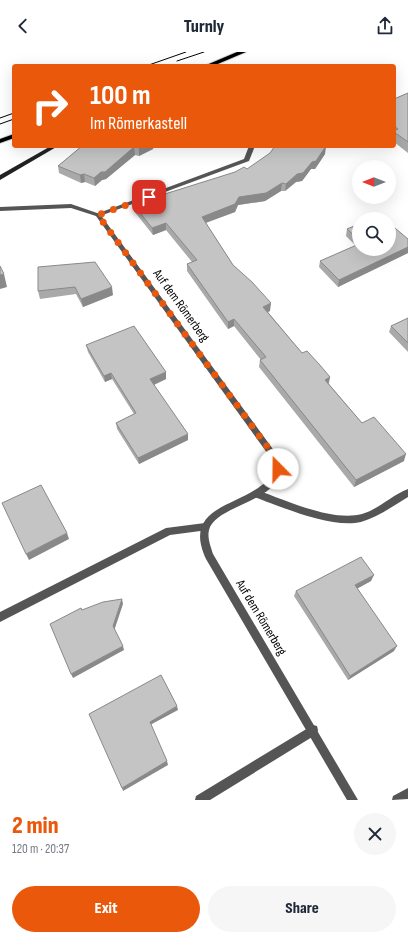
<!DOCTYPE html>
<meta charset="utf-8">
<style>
:root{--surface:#fff;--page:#f6f6f7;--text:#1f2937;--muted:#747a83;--accent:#ea580c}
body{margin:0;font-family:"Sofia Sans Condensed",sans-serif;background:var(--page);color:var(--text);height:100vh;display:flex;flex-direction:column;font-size:15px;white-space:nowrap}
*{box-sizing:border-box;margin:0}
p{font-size:13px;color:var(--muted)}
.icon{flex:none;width:22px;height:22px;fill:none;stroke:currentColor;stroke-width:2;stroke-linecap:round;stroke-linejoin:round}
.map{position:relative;height:748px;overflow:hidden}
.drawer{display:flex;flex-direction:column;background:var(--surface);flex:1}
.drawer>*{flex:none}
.banner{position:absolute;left:12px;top:12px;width:384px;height:84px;border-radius:4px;box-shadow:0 4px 16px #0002;background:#ea580c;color:#fff;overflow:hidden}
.needle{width:26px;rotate:270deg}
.buttons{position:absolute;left:352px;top:108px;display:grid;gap:8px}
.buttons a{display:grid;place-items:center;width:44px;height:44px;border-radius:50%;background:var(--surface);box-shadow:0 4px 16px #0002;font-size:20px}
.pin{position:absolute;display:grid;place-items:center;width:34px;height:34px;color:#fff;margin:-17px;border-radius:8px;box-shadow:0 2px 6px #0006}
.me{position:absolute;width:44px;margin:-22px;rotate:338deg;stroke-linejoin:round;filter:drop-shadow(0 0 3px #0008)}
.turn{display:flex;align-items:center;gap:14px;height:84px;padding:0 12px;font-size:18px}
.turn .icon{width:52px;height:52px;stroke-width:2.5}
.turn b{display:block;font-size:28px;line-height:34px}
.round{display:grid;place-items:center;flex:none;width:42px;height:42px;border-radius:21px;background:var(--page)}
.overview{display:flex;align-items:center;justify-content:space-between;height:68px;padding:0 12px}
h1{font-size:24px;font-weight:800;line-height:30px;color:var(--accent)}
.action{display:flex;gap:8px;margin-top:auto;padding:8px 12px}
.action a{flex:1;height:46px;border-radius:24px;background:var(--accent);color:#fff;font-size:16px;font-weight:800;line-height:46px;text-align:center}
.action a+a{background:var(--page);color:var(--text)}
header{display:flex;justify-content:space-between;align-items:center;height:52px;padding:0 12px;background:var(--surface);font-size:18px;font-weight:800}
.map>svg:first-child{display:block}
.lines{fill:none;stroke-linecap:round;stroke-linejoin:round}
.primary-casing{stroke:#dbdbdb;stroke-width:2}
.service{fill:#555;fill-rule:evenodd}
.minor{fill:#555;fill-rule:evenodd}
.secondary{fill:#222;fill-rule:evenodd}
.primary{fill:#000;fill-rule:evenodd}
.tram{stroke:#000;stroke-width:1}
.wall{fill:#a9a9a9}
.shaded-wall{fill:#898989}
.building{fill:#c4c4c4;stroke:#898989}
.route{stroke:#ea580c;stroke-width:7;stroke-dasharray:0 12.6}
.labels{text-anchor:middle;stroke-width:4;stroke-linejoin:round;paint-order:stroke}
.street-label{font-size:13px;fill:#000;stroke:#fff}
</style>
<header><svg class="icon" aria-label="back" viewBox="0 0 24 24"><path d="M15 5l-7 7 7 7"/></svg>Turnly<svg class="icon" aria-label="share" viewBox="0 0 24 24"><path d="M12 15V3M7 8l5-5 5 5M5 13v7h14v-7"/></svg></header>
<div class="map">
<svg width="408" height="748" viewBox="0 0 408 748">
<rect width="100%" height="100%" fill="#fff"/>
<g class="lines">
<defs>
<path id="primary" d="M237 0H246L213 14H204Z
M14 82V86L0 91V87Z"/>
</defs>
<use href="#primary" class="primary-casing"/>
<path class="service" d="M249 94H255L249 109 100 164 98 165 95 163 96 162 244 107Z
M408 437V445C393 454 378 465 361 470 332 477 282 455 254 445L253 442 254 439 257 438C285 448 332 470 362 462 379 457 392 443 408 437Z
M205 471 208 472 209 475 208 478 170 483 0 570V560L166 476Z
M313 673 317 674 318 678 317 682 210 748H195L196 744Z
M408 736V747L392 748 393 744Z"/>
<path class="minor" d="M71 152 100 162 278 404C279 408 281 412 281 416 280 450 215 453 209 478 207 486 211 495 213 502L358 748H347L206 507C184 459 228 456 258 436 262 433 268 429 271 423 274 417 272 411 270 405L96 164 71 156 0 159V155Z"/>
<path class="secondary" d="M51 94H58L0 128V123Z"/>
<use href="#primary" class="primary"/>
<path class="tram" d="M177 9 204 0
M146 14 186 0
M0 66 14 61
M0 72 14 67"/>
</g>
<path class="wall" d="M408 41V101L394 90V47Z
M82 94H154L153 97 139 104 135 103 106 127 102 128 95 134 85 130 81 131 59 121 58 114Z
M325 102 315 117H311L302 129 296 130 285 139H281L265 149 238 153 235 160 206 171 233 213 270 259 268 260 302 301 330 325 329 332 362 371 404 409 354 435 259 315 260 308H261L234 274 228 277 187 219V212L192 210 166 178 153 183 134 159 133 152 247 117Z
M359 172V197L408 187V201L338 235 319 215 320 209 356 194 346 184 347 177Z
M38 215 113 243 83 255 76 242 40 247 38 239Z
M408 266V300L389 280 391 274Z
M86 293 166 327 154 333 188 388 139 412 117 377 116 371 134 362 112 327 105 330 88 300Z
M371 529 357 536 394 599 348 628 294 544 296 539Z"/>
<path class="shaded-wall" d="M142 94H154L153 97 139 104V96Z
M134 95 135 103 106 127 102 128 95 134 94 126 101 120Z
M326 95 325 102 315 117H311L302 129 296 130 285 139 286 132 312 110Z
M84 122 85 130 81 131 80 123Z
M282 131 281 139 265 149 238 153 235 160 202 172V165L239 145Z
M166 171V178L153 183 152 176Z
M408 195V201L338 235 339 228Z
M4 222 7 235 0 237V223Z
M112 235 113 243 83 255 81 247Z
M271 251 270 259 262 262 263 255Z
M234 267V274L228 277V270Z
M166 320V327L151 334 150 327Z
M111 321 112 327 105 330 104 324Z
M330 325 328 332 325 328Z
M188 382V388L139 412 138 406Z
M406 402 404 409 354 435 356 428Z
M67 481 69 487 29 508 26 502Z
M374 523 371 529 353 539 355 533Z
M122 547 123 552 114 579 113 574Z
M123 594 124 598 73 626 71 622Z
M397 594 394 599 348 628 350 624Z
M177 654 178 658 150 673V670Z
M167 709 168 713 123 739 122 736Z"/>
<path class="building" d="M408 41V90L394 80V79L398 77 394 74V47Z
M82 94H142L139 96 134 95 105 120H101L94 126 84 122 80 123 58 114Z
M275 94H326L316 109 312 110 303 121 297 122 286 132 282 131 266 141 239 145 235 152 202 165 233 213 252 230 271 251 263 255 302 301 307 299 319 312 330 325 325 328 362 371 374 365 406 402 356 428 260 308 266 305 234 267 228 270 187 212 197 208 166 171 152 176 133 152 235 120 244 115 247 117 270 101Z
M380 163 384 167H371Z
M389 171 408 187V195L339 228 320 209 359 192V197H389Z
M359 172V188L347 177Z
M95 210 112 235 81 247 75 235 38 239V215Z
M0 214 4 222 0 223Z
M408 266V291L391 274Z
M134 274 166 320 150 327 188 382 138 406 116 371 136 361 111 321 104 324 86 293Z
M41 433 67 481 26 502 2 451Z
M361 505 374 523 355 533 397 594 350 624 296 539Z
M122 547 113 574 123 594 71 622 50 572 81 556 82 558 103 550Z
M161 623 177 654 150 670 167 709 122 736 89 662Z"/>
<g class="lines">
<path class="route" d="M149 145 98 163 274 404 278 417"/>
</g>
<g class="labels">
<g class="street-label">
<text transform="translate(182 253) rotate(54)" y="5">Auf dem Römerberg</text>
<text transform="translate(262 565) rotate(59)" y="5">Auf dem Römerberg</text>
</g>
</g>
</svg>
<div class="buttons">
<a><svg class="needle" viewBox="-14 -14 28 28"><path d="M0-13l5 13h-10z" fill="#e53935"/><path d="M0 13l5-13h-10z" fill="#747a83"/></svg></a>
<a><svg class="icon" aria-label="search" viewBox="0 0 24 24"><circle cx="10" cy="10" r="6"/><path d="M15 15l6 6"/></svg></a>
</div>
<div class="pin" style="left:149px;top:145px;background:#d93025"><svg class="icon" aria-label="arrive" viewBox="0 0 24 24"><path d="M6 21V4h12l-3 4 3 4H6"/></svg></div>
<svg class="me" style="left:278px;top:417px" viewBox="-20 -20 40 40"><circle r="19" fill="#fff"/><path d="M0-13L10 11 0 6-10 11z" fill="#ea580c"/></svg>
<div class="banner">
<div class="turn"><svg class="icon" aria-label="right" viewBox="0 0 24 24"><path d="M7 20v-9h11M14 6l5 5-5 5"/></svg><div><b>100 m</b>Im Römerkastell</div></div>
</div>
</div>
<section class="drawer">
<div class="overview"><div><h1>2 min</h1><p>120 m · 20:37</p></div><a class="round"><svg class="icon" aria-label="close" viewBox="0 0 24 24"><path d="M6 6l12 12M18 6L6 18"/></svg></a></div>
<div class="action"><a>Exit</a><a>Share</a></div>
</section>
